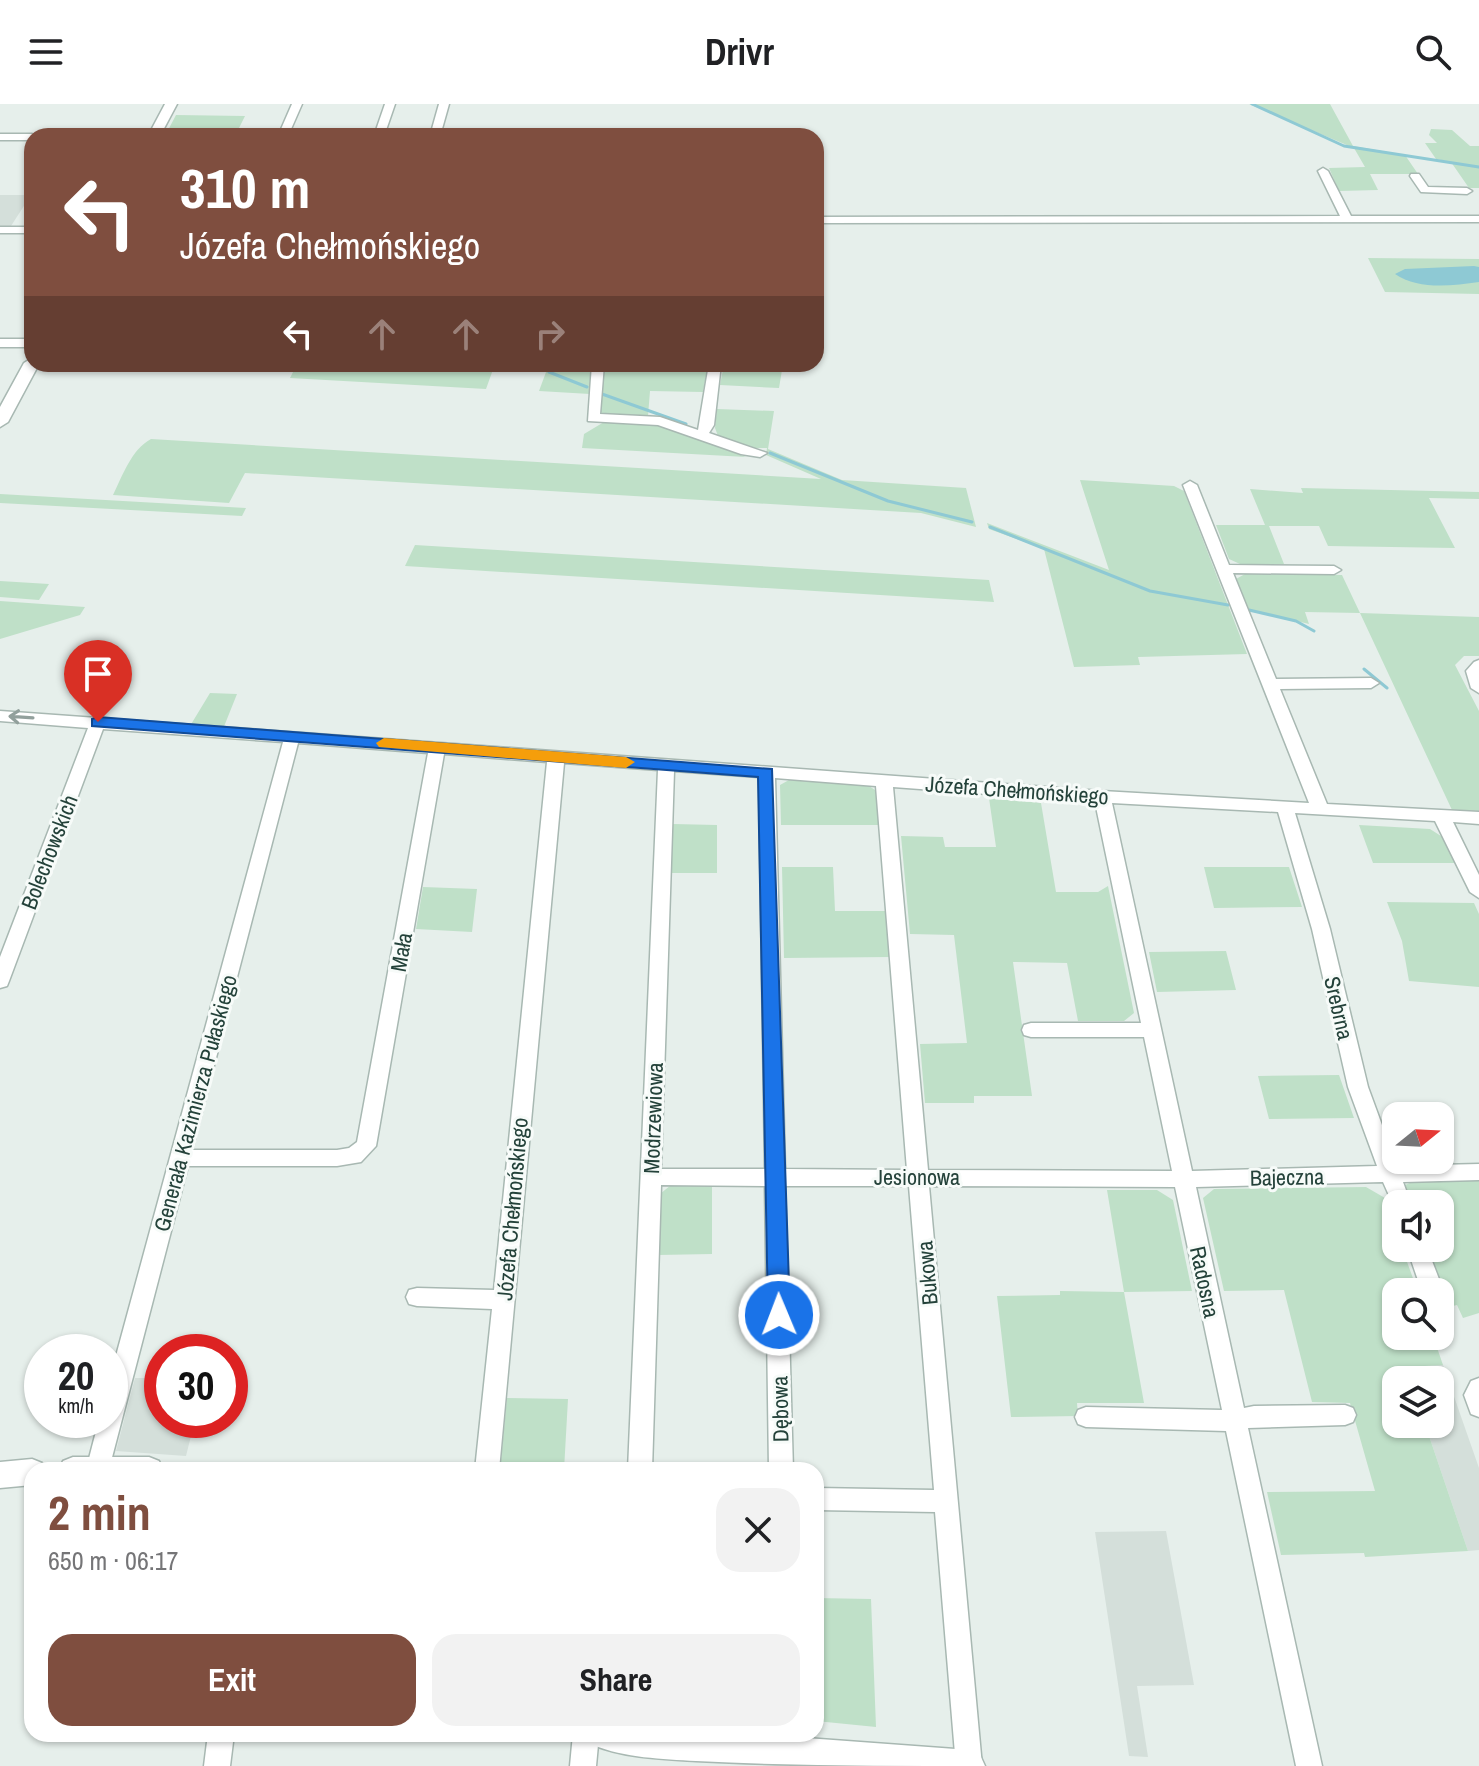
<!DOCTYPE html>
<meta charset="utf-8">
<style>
:root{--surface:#fff;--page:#f2f2f2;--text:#202124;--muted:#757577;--accent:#7f4e3f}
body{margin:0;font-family:"Archivo Narrow",sans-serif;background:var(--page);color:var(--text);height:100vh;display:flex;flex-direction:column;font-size:30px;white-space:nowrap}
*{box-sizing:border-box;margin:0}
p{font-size:26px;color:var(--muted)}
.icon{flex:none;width:44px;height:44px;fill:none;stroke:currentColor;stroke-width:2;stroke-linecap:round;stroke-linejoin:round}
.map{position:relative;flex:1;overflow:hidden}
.drawer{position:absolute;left:24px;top:1358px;width:800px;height:280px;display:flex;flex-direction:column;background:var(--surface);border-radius:24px;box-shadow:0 2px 6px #0004}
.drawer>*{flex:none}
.guide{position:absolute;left:24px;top:24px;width:800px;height:244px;border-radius:24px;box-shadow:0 2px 6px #0004;background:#7f4e3f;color:#fff;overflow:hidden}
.needle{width:52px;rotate:72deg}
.fabs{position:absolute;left:1382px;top:998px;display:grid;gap:16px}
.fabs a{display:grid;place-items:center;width:72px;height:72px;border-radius:16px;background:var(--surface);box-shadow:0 2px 6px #0004;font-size:40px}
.speed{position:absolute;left:24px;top:1230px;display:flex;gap:16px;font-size:40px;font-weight:700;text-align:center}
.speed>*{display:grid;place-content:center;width:104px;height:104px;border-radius:50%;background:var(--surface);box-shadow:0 2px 6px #0004;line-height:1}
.speed small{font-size:20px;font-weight:400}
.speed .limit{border:12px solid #d22;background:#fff;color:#111}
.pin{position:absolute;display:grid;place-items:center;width:68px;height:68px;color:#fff;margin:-82px -34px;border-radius:50% 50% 50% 0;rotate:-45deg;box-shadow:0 0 8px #0007}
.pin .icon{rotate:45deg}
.me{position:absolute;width:88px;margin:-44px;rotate:359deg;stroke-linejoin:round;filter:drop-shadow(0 0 6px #0008)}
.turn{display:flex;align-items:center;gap:28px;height:168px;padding:0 24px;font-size:36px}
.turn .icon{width:104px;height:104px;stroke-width:2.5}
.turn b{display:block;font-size:56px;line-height:68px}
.lanes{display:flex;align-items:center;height:76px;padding:0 24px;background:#0003;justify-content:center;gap:40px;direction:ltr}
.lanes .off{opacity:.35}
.round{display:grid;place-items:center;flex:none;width:84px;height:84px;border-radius:24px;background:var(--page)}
.summary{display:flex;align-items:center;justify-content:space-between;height:136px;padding:0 24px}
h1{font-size:48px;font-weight:800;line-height:60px;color:var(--accent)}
.button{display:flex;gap:16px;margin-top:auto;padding:16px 24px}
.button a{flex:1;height:92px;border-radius:24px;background:var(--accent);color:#fff;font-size:32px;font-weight:800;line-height:92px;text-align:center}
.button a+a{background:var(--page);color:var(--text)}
header{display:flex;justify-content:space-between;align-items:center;height:104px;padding:0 24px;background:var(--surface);font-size:36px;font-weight:800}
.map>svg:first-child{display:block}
.built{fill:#d4dfda}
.green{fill:#bfe0c8}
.water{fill:#8ec9d4}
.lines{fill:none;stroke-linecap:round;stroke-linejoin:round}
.stream{stroke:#8ec9d4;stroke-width:3}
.minor-casing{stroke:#a8b8b2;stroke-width:3}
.tertiary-casing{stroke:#a8b8b2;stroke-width:3}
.minor{fill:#fff;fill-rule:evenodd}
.tertiary{fill:#fff;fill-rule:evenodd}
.oneway{stroke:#92a09c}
.route{fill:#1a73e8;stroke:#114b97;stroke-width:2}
.slow{fill:#f59e0b}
.labels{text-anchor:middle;stroke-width:6;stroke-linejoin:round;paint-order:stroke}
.street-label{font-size:22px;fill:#24423a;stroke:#f7fbf9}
</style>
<header><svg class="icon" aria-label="menu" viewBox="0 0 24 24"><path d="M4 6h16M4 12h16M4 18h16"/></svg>Drivr<svg class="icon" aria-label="search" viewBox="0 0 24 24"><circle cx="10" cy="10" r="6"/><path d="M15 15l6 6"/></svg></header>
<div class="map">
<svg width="1479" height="1662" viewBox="0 0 1479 1662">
<rect width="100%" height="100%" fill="#e6efeb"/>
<path class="built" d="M0 91H31L11 122H0Z
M1443 1261 1479 1364V1446L1468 1447 1425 1320H1440V1276H1411L1407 1263Z
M135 1274H162V1316H195L186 1352 116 1347Z
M1166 1427 1194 1581 1137 1582 1148 1653 1129 1652 1095 1428Z"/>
<path class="green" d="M1249 0H1330L1353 42 1405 51 1418 70H1370L1378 86 1339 87 1329 64 1365 63 1354 44Z
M176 11 245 12 235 32H165Z
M1431 25 1452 26 1470 42H1479V84H1469L1451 58 1436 55 1425 39H1437L1429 31Z
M1368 154 1479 155V190L1385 188Z
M297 260H495L486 285 290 274Z
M549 260H593L590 290 539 287Z
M651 260H708L703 288 650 287 648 312 604 310 595 305 600 265H651Z
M724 260H783L779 284 720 281Z
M717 305 774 307 768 345 842 376 966 384 976 423 921 409 245 369 229 399 113 391C123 371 131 346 151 335L821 375 766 351 767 344H750L718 332 715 324Z
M604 318 658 321 746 353 582 344 584 330Z
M1080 376 1174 382 1184 387 1247 550 1138 553 1140 561 1074 563 1044 445 989 425 987 419 1109 466Z
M1301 384 1479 388V395L1429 394 1455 444 1328 442 1319 422H1269L1284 460H1240L1229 455 1216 421H1265L1250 385 1303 389Z
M0 390 246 404 242 412 0 399Z
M415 441 989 476 994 498 405 462Z
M1245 470 1342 471 1360 509 1479 513V552H1464L1455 561 1479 607V707L1452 706 1360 509 1305 508 1309 520 1248 505 1236 475Z
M0 477 49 480 39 496 0 493Z
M0 497 85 503 80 511 0 535Z
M210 589 237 590 223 625 190 622Z
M789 676 869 682 878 688 881 721H781L780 681Z
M989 694 1041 699 1056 788H1098L1108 782 1134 909 1124 917H1078L1067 859 1013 858 1032 992H974V999H925L920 940 967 939 954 831 910 830 901 732 943 733 945 743H996Z
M673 720 717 721V769H671Z
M1359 721 1430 725 1444 734 1455 759H1373Z
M782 763H833L835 807H887L891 853 784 854Z
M1204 763H1289L1302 803 1214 804Z
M423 783 477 785 472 828 416 825Z
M1387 798 1474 799 1479 810V883L1409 877 1402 837Z
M1226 847 1236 886 1157 888 1149 848Z
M1339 971 1354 1014 1269 1015 1258 972Z
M1479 1075V1209L1463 1214 1457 1201 1448 1203 1426 1144H1440V1100H1409L1405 1081 1412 1078Z
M671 1081 712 1082V1150L658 1151 660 1090Z
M1366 1083 1385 1094 1396 1127V1144H1402L1418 1188H1396V1232H1433L1443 1261 1407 1263 1411 1276H1396V1320H1425L1468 1447 1365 1453 1364 1449 1281 1451 1267 1388 1375 1387 1350 1299 1312 1298 1284 1186 1224 1187 1203 1094 1214 1085Z
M1107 1086H1157L1173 1096 1192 1187 1124 1188 1144 1299H1077L1078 1312 1011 1313 997 1192 1060 1191V1187L1124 1188Z
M507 1294 568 1295 564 1366H500Z
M816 1494 871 1495 876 1623 816 1617Z"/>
<path class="water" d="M1474 162 1479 163V178C1451 182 1418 186 1395 170L1405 165Z"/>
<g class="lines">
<path class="stream" d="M1252 0 1344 42 1479 63
M549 268 587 283
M602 290 686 320
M770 349 888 397 972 418
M990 423 1150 487 1228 501
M1249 506 1296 517 1314 527
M1364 565 1387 584"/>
<defs>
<path id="minor" d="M292 0H302L288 32H278Z
M385 0H395L384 32H374Z
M439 0H449L440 32H430Z
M0 30H32L36 32H32V36H0Z
M1323 64 1328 67 1351 112H1479V118L816 119V113L1340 112 1318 67Z
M1411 70H1419L1428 83 1467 84 1472 87 1467 90 1421 88 1410 72Z
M0 123H32V129H0Z
M0 235H32V243H0Z
M592 260H604L600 310 660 313 698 326 709 260H721L714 321 709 329 767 349 760 353 741 350 658 321 588 317Z
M1190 377 1197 381 1229 461 1334 462 1341 466 1334 470 1233 469 1276 575 1371 574 1379 579 1371 584 1280 585 1327 700 1479 708V720L1453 718 1479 771V794L1470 788 1435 717 1295 709 1330 825 1368 983 1397 1062 1479 1060V1076L1403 1078 1411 1100H1396V1107L1383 1078 1196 1083 1244 1304 1254 1302 1345 1301 1353 1304 1356 1311 1353 1318 1345 1321 1248 1324 1322 1662H1296L1226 1327 1086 1323 1078 1320 1075 1313 1078 1306 1086 1303 1222 1306 1175 1083 929 1082 982 1662H956L935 1408 816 1406V1384L934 1386 909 1082H785L793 1366H769L765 1082 661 1081 652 1366H628L658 666 564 659 499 1366H475L492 1205 417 1202 409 1200 406 1193 409 1186 417 1184 494 1186 547 658 444 650 376 1042 361 1058 337 1062H188L109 1365 86 1366 99 1316H110V1274L283 638 103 625 9 877 7 882 0 884V853L88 624 0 617V607L1102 687 1309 699 1183 381ZM298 639 428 649 357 1038 349 1044 337 1046H192ZM674 667 759 673 765 1065H661ZM775 674 876 682 907 1066 785 1065ZM893 683 1095 698 1141 919H1031L1024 921 1022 926 1024 931 1031 933H1144L1172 1067 928 1066ZM1112 699 1278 708 1312 825 1348 983 1377 1062 1192 1067Z
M1479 556V589L1471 584 1466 567 1474 558Z
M1407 1144H1427L1444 1188 1441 1194 1440 1188H1422Z
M1479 1274V1313L1471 1310 1464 1291 1471 1277Z
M208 1630H234L230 1662H204Z
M573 1630H599L596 1662H570Z"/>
<path id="tertiary" d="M165 0H177L160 32H148Z
M32 254V260H39L8 318 0 323V303L24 259Z
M73 1353H149L159 1357 163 1366H59L63 1357Z
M32 1355 42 1359 45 1366H32V1381L0 1384V1358Z
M588 1630H752L969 1646 980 1651 985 1662C888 1662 792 1662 696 1657 662 1655 625 1654 593 1641Z"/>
</defs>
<use href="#minor" class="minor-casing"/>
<use href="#tertiary" class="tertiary-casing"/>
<use href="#minor" class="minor"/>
<use href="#tertiary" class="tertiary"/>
</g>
<defs><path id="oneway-shaft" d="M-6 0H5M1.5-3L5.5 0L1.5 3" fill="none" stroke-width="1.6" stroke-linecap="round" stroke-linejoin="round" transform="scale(2)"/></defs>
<use class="oneway" href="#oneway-shaft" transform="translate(21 613) rotate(-176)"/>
<path class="route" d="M98 613 772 665 790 1211 787 1217 779 1220 771 1217 768 1211 758 673 92 622V615Z"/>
<path class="slow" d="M384 634 626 653 635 658 626 664 379 643 376 639Z"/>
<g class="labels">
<g class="street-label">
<text transform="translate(1017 686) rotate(4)" y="8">Józefa Chełmońskiego</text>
<text transform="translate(49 748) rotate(-69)" y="8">Bolechowskich</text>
<text transform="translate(401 848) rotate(-80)" y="8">Mała</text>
<text transform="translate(1339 904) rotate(77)" y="8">Srebrna</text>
<text transform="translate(195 999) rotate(-75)" y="8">Generała Kazimierza Pułaskiego</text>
<text transform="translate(653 1014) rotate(-88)" y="8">Modrzewiowa</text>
<text x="917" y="1081">Jesionowa</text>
<text transform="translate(1287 1073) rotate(-1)" y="8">Bajeczna</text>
<text transform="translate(512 1105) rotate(-85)" y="8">Józefa Chełmońskiego</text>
<text transform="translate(927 1169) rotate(-95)" y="8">Bukowa</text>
<text transform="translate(1205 1178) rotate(78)" y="8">Radosna</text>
<text transform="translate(780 1305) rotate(-91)" y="8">Dębowa</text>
</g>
</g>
</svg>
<div class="fabs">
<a><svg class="needle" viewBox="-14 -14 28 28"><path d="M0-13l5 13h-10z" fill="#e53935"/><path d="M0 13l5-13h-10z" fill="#757577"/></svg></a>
<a><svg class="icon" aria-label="sound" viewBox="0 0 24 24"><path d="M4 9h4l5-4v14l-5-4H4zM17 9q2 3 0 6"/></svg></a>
<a><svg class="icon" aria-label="search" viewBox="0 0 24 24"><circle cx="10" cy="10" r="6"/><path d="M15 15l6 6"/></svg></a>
<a><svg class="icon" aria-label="layers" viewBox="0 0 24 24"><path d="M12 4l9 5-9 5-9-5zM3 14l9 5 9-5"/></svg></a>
</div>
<div class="speed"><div>20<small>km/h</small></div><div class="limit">30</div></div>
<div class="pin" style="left:98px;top:618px;background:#d93025"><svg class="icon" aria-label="arrive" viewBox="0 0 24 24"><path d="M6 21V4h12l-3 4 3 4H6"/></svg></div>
<svg class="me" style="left:779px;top:1211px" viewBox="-20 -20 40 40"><circle r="17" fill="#1a73e8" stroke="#fff" stroke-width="3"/><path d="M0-11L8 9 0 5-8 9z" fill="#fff"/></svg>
<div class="guide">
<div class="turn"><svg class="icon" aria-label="left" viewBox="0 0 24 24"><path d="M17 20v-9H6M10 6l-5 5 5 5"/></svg><div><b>310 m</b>Józefa Chełmońskiego</div></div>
<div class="lanes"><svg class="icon" aria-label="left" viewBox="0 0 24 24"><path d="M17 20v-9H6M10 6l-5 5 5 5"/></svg><svg class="icon off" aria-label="ahead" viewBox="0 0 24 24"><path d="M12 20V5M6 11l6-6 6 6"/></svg><svg class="icon off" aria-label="ahead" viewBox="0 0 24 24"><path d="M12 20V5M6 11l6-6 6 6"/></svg><svg class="icon off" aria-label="right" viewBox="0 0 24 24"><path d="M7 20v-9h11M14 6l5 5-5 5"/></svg></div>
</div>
<section class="drawer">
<div class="summary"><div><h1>2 min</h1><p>650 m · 06:17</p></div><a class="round"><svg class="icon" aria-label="close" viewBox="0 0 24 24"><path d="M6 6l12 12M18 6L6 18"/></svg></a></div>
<div class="button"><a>Exit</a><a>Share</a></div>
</section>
</div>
